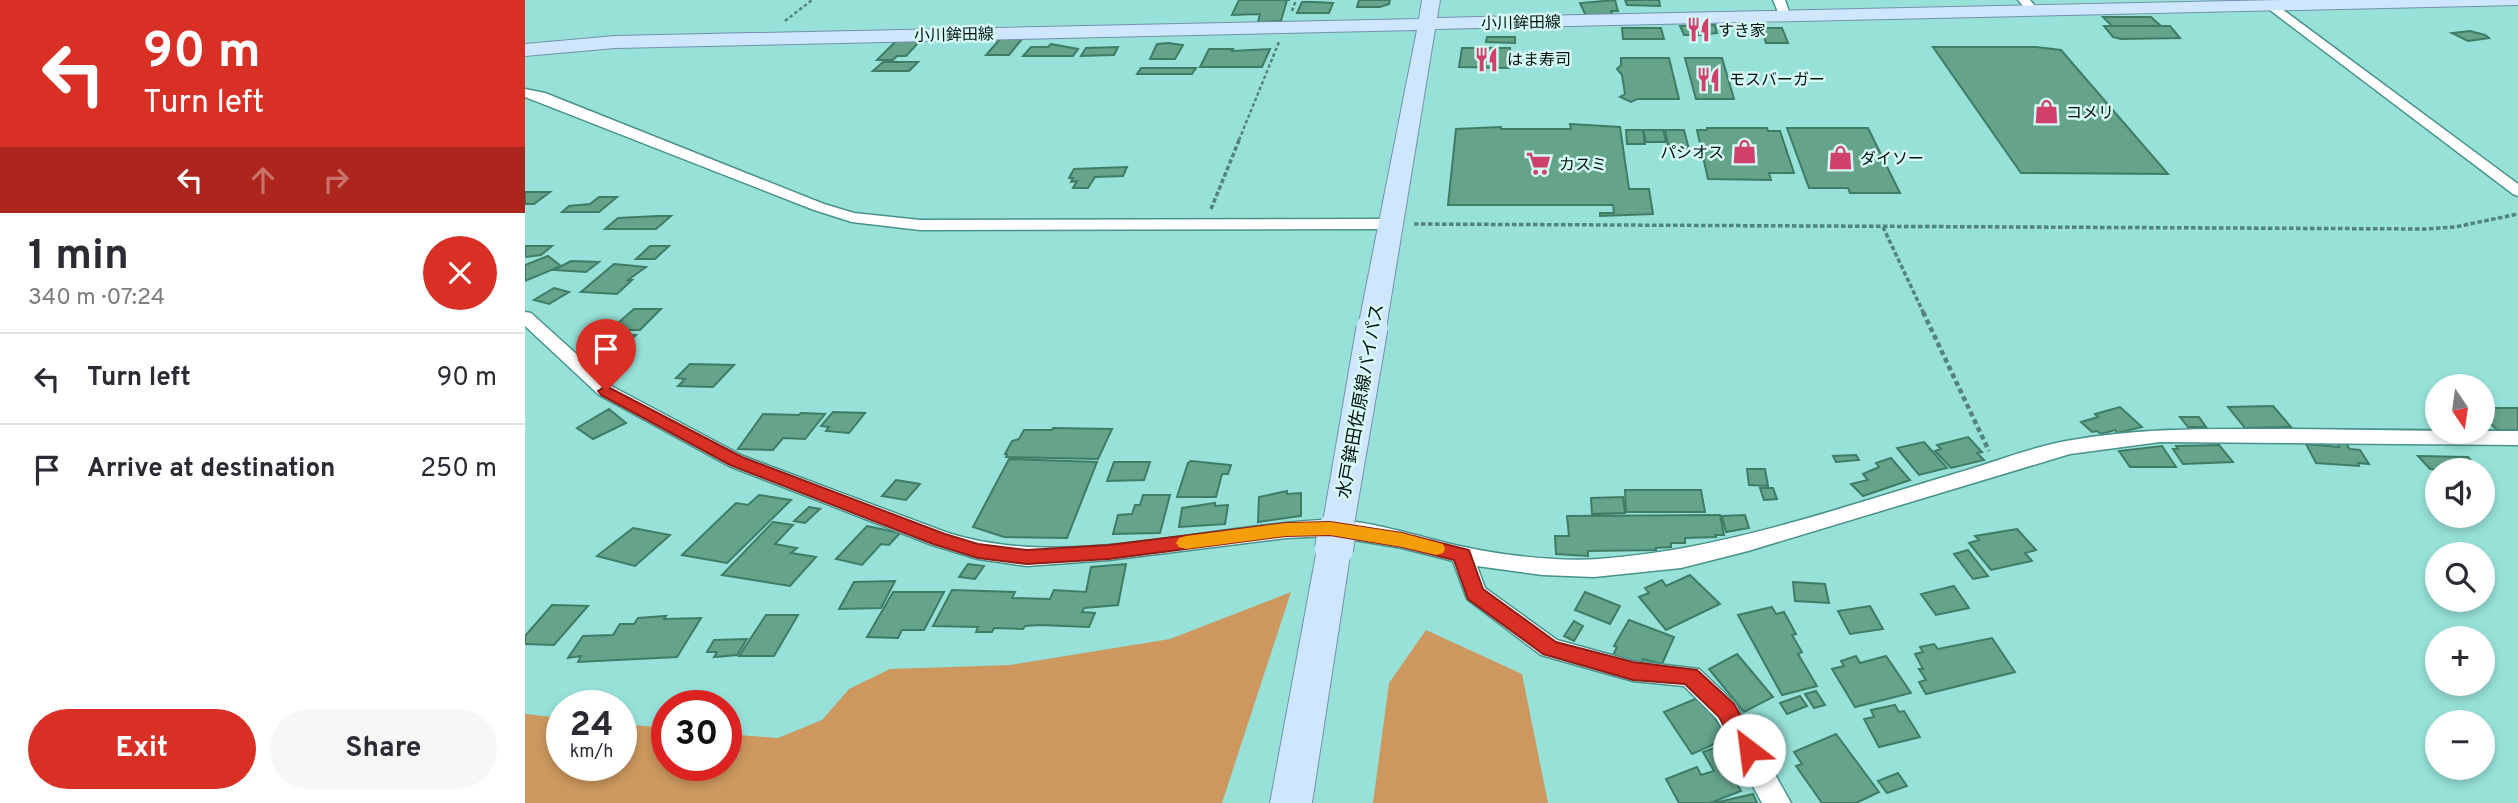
<!DOCTYPE html>
<meta charset="utf-8">
<style>
:root{--surface:#fff;--page:#f7f7f7;--text:#2b2b33;--muted:#7c7c81;--line:#e1e1e2;--accent:#d93025}
body{margin:0;font-family:Overpass,"Noto Sans JP",sans-serif;background:var(--page);color:var(--text);height:100vh;display:flex;flex-direction:column;font-size:26px;white-space:nowrap}
*{box-sizing:border-box;margin:0}
p{font-size:23px;color:var(--muted)}
.icon{flex:none;width:38px;height:38px;fill:none;stroke:currentColor;stroke-width:2;stroke-linecap:round;stroke-linejoin:round}
.map{position:relative;flex:1;overflow:hidden}
.sheet{display:flex;flex-direction:column;background:var(--surface);width:525px}
.sheet>*{flex:none}
.hud{background:#d93025;color:#fff;overflow:hidden}
.needle{width:46px;rotate:167deg}
.tools{position:absolute;left:1900px;top:374px;display:grid;gap:14px}
.tools a{display:grid;place-items:center;width:70px;height:70px;border-radius:50%;background:var(--surface);box-shadow:0 4px 10px #0003;font-size:35px}
.speed{position:absolute;left:21px;top:690px;display:flex;gap:14px;font-size:35px;font-weight:700;text-align:center}
.speed>*{display:grid;place-content:center;width:91px;height:91px;border-radius:50%;background:var(--surface);box-shadow:0 4px 10px #0003;line-height:1}
.speed small{font-size:18px;font-weight:400}
.speed .limit{border:10px solid #d22;background:#fff;color:#111}
.pin{position:absolute;display:grid;place-items:center;width:60px;height:60px;color:#fff;margin:-72px -30px;border-radius:50% 50% 50% 0;rotate:-45deg;box-shadow:0 0 7px #0007}
.pin .icon{rotate:45deg}
.me{position:absolute;width:77px;margin:-38px;rotate:330deg;stroke-linejoin:round;filter:drop-shadow(0 0 5px #0008)}
.turn{display:flex;align-items:center;gap:24px;height:147px;padding:0 28px;font-size:32px}
.turn .icon{width:91px;height:91px;stroke-width:2.5}
.turn b{display:block;font-size:49px;line-height:60px}
.lanes{display:flex;align-items:center;height:66px;padding:0 28px;background:#0003;justify-content:center;gap:35px;direction:ltr}
.lanes .off{opacity:.35}
.round{display:grid;place-items:center;flex:none;width:74px;height:74px;border-radius:37px;background:var(--page)}
.headline{display:flex;align-items:center;justify-content:space-between;height:119px;padding:0 28px}
h1{font-size:42px;font-weight:700;line-height:52px}
.action{display:flex;gap:14px;margin-top:auto;padding:14px 28px}
.action a{flex:1;height:80px;border-radius:42px;background:var(--accent);color:#fff;font-size:28px;font-weight:700;line-height:80px;text-align:center}
.action a+a{background:var(--page);color:var(--text)}
ul{padding:0;list-style:none}
li{display:flex;align-items:center;gap:21px;height:91px;padding:0 28px;border-top:2px solid var(--line)}
li div{flex:1}
li b{display:block;font-size:26px}
li em{font-style:normal}
main{display:flex;flex:1;min-height:0}
.map>svg:first-child{display:block}
.forest{fill:#cc985f}
.building{fill:#65a38b;stroke:#3e7c65;stroke-width:2}
.lines{fill:none;stroke-linecap:round;stroke-linejoin:round}
.minor-casing{stroke:#48928b;stroke-width:3}
.primary-casing{stroke:#7292aa;stroke-width:2}
.path-far2{stroke:#53837d;stroke-width:2.5;stroke-dasharray:3.5 2.5;stroke-linecap:butt}
.path-far1{stroke:#53837d;stroke-width:3.5;stroke-dasharray:4.5 2.5;stroke-linecap:butt}
.path{stroke:#53837d;stroke-width:4.5;stroke-dasharray:5 3.5;stroke-linecap:butt}
.minor{fill:#fff;fill-rule:evenodd}
.primary{fill:#cfe7fe;fill-rule:evenodd}
.primary-bridge-far1-casing{stroke:#7292aa;stroke-width:33;stroke-linecap:butt}
.primary-bridge-casing{stroke:#7292aa;stroke-width:40;stroke-linecap:butt}
.primary-bridge-far1{stroke:#cfe7fe;stroke-width:31}
.primary-bridge{stroke:#cfe7fe;stroke-width:38}
.route{fill:#d93025;stroke:#8d1f18;stroke-width:2}
.slow{fill:#f59e0b}
.labels{text-anchor:middle;stroke-width:5;stroke-linejoin:round;paint-order:stroke}
.far-street-label{font-size:16px;fill:#00110f;stroke:#d6faf6}
.far-poi-label{font-size:16px;fill:#00110f;stroke:#d6faf6;text-anchor:start}
.street-label{font-size:18px;fill:#00110f;stroke:#d6faf6}
</style>
<main>
<section class="sheet">
<div class="hud">
<div class="turn"><svg class="icon" aria-label="left" viewBox="0 0 24 24"><path d="M17 20v-9H6M10 6l-5 5 5 5"/></svg><div><b>90 m</b>Turn left</div></div>
<div class="lanes"><svg class="icon" aria-label="left" viewBox="0 0 24 24"><path d="M17 20v-9H6M10 6l-5 5 5 5"/></svg><svg class="icon off" aria-label="ahead" viewBox="0 0 24 24"><path d="M12 20V5M6 11l6-6 6 6"/></svg><svg class="icon off" aria-label="right" viewBox="0 0 24 24"><path d="M7 20v-9h11M14 6l5 5-5 5"/></svg></div>
</div>
<div class="headline"><div><h1>1 min</h1><p>340 m · 07:24</p></div><a class="round" style="background:#d93025;color:#fff"><svg class="icon" aria-label="close" viewBox="0 0 24 24"><path d="M6 6l12 12M18 6L6 18"/></svg></a></div>
<ul>
<li><svg class="icon" aria-label="left" viewBox="0 0 24 24"><path d="M17 20v-9H6M10 6l-5 5 5 5"/></svg><div><b>Turn left</b></div><em>90 m</em></li>
<li><svg class="icon" aria-label="arrive" viewBox="0 0 24 24"><path d="M6 21V4h12l-3 4 3 4H6"/></svg><div><b>Arrive at destination</b></div><em>250 m</em></li>
</ul>
<div class="action"><a>Exit</a><a>Share</a></div>
</section>
<div class="map">
<svg width="1993" height="803" viewBox="0 0 1993 803">
<rect width="100%" height="100%" fill="#97e1d9"/>
<path class="forest" d="M766 592 697 803H0V714L37 718V765H96V724L142 728V765H201V734L253 738 297 720 324 689 365 669 485 665 645 639Z
M901 630 997 674 1023 803H848L864 683Z"/>
<path class="building" d="M714 0H765H762L756 21 733 22 735 14 707 15Z
M834 0H865L864 4 855 7H832Z
M1090 0 1093 11H1086L1088 15 1061 16 1055 3Z
M1100 0H1134L1135 6 1102 5Z
M777 2H789L808 3 804 13H772Z
M1578 17H1626L1636 26H1587Z
M1190 25 1192 33 1175 35H1159L1155 26Z
M1579 26H1645L1655 38 1596 39 1588 37Z
M1097 28H1136L1139 39H1098Z
M1236 28H1257L1263 43H1241Z
M1945 31 1960 35 1964 38 1943 41 1927 33Z
M962 37H990V43L961 42Z
M475 39H497L484 55H461Z
M372 40 395 41 381 56H372L368 60H352Z
M643 43 658 45 650 59H625L632 44Z
M526 44 553 49 548 56H498L506 47H523Z
M593 47 589 55 556 56 561 48Z
M1408 47H1511L1536 50 1643 174 1496 173Z
M937 48H985V56H989L988 61H984V68L934 67Z
M684 49H708L707 51 745 49 737 67H675Z
M1096 58H1144L1154 99H1112L1106 102 1095 97 1100 94 1097 75 1092 69 1096 65Z
M1160 58H1197L1209 99H1171Z
M358 62H393L384 71H348Z
M616 68H671L667 74H612Z
M1045 124 1095 127 1104 189H1124L1128 214 1075 216V213H1089L1088 205H923L931 129 976 127V129H1046Z
M1182 128H1242L1243 131H1255L1269 173H1244L1246 180 1183 179 1172 130H1182Z
M1262 128H1343L1375 193H1325L1323 188H1284Z
M1101 130H1118L1120 144H1102Z
M1118 130H1138L1141 142H1121Z
M1140 130H1159L1164 149 1144 150Z
M602 167 598 176 570 177 563 188H548L552 181 546 182 548 178H544L549 169Z
M0 192H25L9 204H0Z
M74 197H92L74 212H37L44 206 65 204Z
M133 216H146L131 229H80L93 218Z
M0 246H27L16 255 0 257Z
M125 246H144L130 259H111Z
M23 256 36 266 0 281V265Z
M46 261 74 262 61 272 29 270Z
M89 264 121 267 103 280H107L92 294 56 292Z
M29 288 44 292 24 304 9 300Z
M109 309H136L115 330H85Z
M91 335H111L93 353 72 354Z
M165 364 209 365 188 387 153 386 160 379 151 378Z
M1748 406 1766 427 1720 428 1703 407Z
M1595 407 1617 427 1593 433 1590 430 1576 434 1572 431 1567 432 1556 422 1573 417 1570 414Z
M1958 408H1993V430H1972L1958 416Z
M84 409 101 423 68 439 52 428Z
M308 412 340 413 324 433 301 431 304 427 296 426Z
M276 413 300 414 280 439 258 438 248 450 213 449 238 414 274 415Z
M1655 417H1674L1681 427H1663Z
M528 428 587 429 573 459 481 457 482 454H480L487 441 494 439 499 430H527Z
M1443 437 1457 452 1452 453 1459 460 1426 468 1410 451 1416 449 1412 445Z
M1399 442 1422 468 1394 475 1372 448Z
M1812 443 1821 444 1825 449 1835 450 1844 464 1833 463 1834 466 1791 463 1781 444 1814 447Z
M1694 445 1708 462 1658 464 1648 449H1653L1651 446Z
M1637 446 1651 467H1605L1594 451Z
M1331 455 1334 460 1311 462 1308 456Z
M1893 456 1943 457 1956 471 1905 469Z
M1366 458 1385 480 1338 496 1326 484 1343 480 1338 474 1354 467 1351 463Z
M484 459 572 462 542 538 479 537 448 527Z
M666 461 706 465 703 474H697L691 497H652L663 463Z
M589 462H625L619 480 582 481Z
M1222 469H1240L1243 486 1224 485Z
M371 480 395 484 381 500 357 496Z
M1235 488H1248L1252 499 1239 500Z
M1100 490H1176L1180 512H1101Z
M762 491V494L776 493V516L733 522 734 497Z
M234 495 266 500 202 563 157 555 211 503 223 505Z
M618 495H645L635 533 588 534 593 515 607 514 610 505H615Z
M1098 497 1100 513 1067 514 1066 498Z
M690 503V506L703 505 700 524 654 527 657 508Z
M284 507 295 509 280 523 269 521Z
M1195 515 1199 535H1190L1191 537 1160 538V543H1146V547L1131 548V550L1063 551V556L1031 554 1030 536H1044L1042 516Z
M1220 515 1224 528 1201 532 1197 516Z
M248 522 268 525 250 544 272 548 266 553 291 557 265 586 197 575Z
M342 526 375 533 364 545 356 544 337 565 311 559Z
M108 528 145 535 110 566 72 556Z
M1492 529 1511 550 1500 553 1507 561 1466 570 1444 543 1454 540 1450 536Z
M1443 550 1463 576 1448 579 1429 554Z
M443 564 459 566 450 579 434 577Z
M601 564 593 605 559 608 557 612 570 613 564 627 515 625 500 626 498 629 469 628 467 632H451L453 627 408 626 427 590 490 592 487 598 525 599 529 590 561 592 566 567Z
M1165 575 1195 604 1141 630 1114 597 1124 593 1120 588 1137 580 1141 586Z
M370 581 356 608 314 609 329 582Z
M1268 582 1300 584 1304 603 1270 601Z
M1429 586 1444 608 1411 615 1396 594Z
M368 592H419L399 630H377L373 638 342 637Z
M1060 592 1095 606 1085 624 1050 610Z
M27 605 63 606 29 645 0 644V636Z
M1345 606 1358 629 1325 634 1313 611Z
M1247 607 1251 614 1259 612 1271 634 1267 635 1277 652 1273 654 1292 686 1257 695 1213 615Z
M241 615H273L249 656H214Z
M141 616 139 619 176 618 152 657 53 662 56 656 43 658 58 636 88 635 95 624H109L113 618Z
M1104 620 1149 637 1137 664 1118 659 1116 666 1088 655 1092 647 1089 646Z
M1049 621 1058 626 1049 641 1039 636Z
M1467 638 1490 672 1401 694 1394 682 1401 680 1394 669H1398L1390 654 1398 652 1395 647 1409 644 1413 649Z
M222 639 212 655 189 657 192 652H182L189 640Z
M1212 654 1248 697 1219 712 1184 669Z
M1331 656 1335 663 1361 656 1386 693 1330 707 1307 669 1319 666 1316 661Z
M1291 691 1300 705 1289 708 1280 694Z
M1275 696 1282 706 1262 714 1255 703Z
M1175 697 1203 738 1167 754 1139 712Z
M1370 705 1374 712 1379 711 1395 737 1354 747 1339 719 1349 717 1346 710Z
M1311 734 1354 792 1331 803H1297L1271 766 1277 764 1269 752Z
M1206 742 1224 772 1208 777 1216 791 1185 803H1154L1141 779 1172 767 1176 775 1189 771 1178 752Z
M1373 773 1382 786 1362 793 1353 781Z
M1228 794 1232 803H1189Z"/>
<g class="lines">
<defs>
<path id="minor" d="M1248 0H1260L1266 17 1264 19H1256Z
M1493 0H1505L1514 11 1504 13Z
M1741 3H1749L1993 184V196L1988 194 1741 7Z
M0 89 20 93 299 204 329 213 395 220 866 219 874 224 866 229 395 230 327 222 289 210 0 97Z
M0 312 6 313 88 387 218 456 423 533C541 570 676 526 797 520 837 518 891 536 930 545 973 555 1030 562 1074 559 1198 550 1314 508 1432 473 1470 462 1509 446 1547 440 1620 427 1690 429 1763 429 1842 430 1918 431 1993 431V445L1635 442 1545 454 1223 551 1156 568 1069 577 1018 575 952 566 960 588 1032 640 1108 661 1174 669 1210 703 1266 803H1237L1192 719 1159 686 1108 681 1016 655 942 599 928 561 877 548 805 536 761 538 584 560 502 566 453 559 407 545 204 466 74 395 0 326Z"/>
<path id="primary" d="M897 0H915L912 18 1756 0H1993V5L910 29 861 328 857 334 847 336 837 334 833 328 892 30 90 48 0 56V44L90 36 894 19Z
M809 536 821 540 826 549 787 803H745L792 549 797 540Z"/>
</defs>
<use href="#minor" class="minor-casing"/>
<use href="#primary" class="primary-casing"/>
<path class="path-far2" d="M767 11 771 0
M260 21 287 0
M714 140 754 42"/>
<path class="path-far1" d="M686 209 715 138
M889 224 1901 229 1930 227 1993 214
M1358 227 1399 314"/>
<path class="path" d="M1398 312 1464 451"/>
<use href="#minor" class="minor"/>
<use href="#primary" class="primary"/>
<defs>
<path id="primary-bridge-far1" d="M812 532 847 328"/>
<path id="primary-bridge" d="M809 549 812 530"/>
</defs>
<use href="#primary-bridge-far1" class="primary-bridge-far1-casing"/>
<use href="#primary-bridge" class="primary-bridge-casing"/>
<use href="#primary-bridge-far1" class="primary-bridge-far1"/>
<use href="#primary-bridge" class="primary-bridge"/>
</g>
<path class="route" d="M81 386 217 457 420 534 453 544 502 550 584 545 761 523 805 522 877 533 944 550 958 589 1031 642 1108 662 1172 670 1209 704 1235 750 1232 757 1224 760 1216 757 1194 717 1160 684 1108 680 1018 654 943 599 929 560 877 547 805 535 761 536 584 559 502 564 453 558 408 544 205 465 76 395 73 391Z"/>
<path class="slow" d="M805 522 877 533 918 544 920 549 918 553 911 555 877 547 805 535 761 536 661 549 654 547 651 543 654 538 661 536 761 523Z"/>
<defs>
<symbol id="restaurant-bare" viewBox="-9 -9 18 18"><path d="M-5-6h1v4h1v-4h1v4h1v-4h1v5L-1.5 .5V6h-2V.5L-5-1ZM5-6V6H3V1.5H1.5Q1.5-4 5-6Z" fill="#cf416a" stroke="#d6faf6" stroke-width="2.5" paint-order="stroke"/></symbol>
<symbol id="shop-bare" viewBox="-9 -9 18 18"><path d="M-5-2.5h2.3a2.7 3.5 0 0 1 5.4 0H5L5.5 6h-11ZM-1.5-2.5h3a1.5 2.3 0 0 0-3 0Z" fill="#cf416a" stroke="#d6faf6" stroke-width="2.5" paint-order="stroke"/></symbol>
<symbol id="supermarket-bare" viewBox="-9 -9 18 18"><path d="M-6-5.5h2.5l.6 2H6L4.5 2H-2.5L-4.4-4H-6ZM-1.5 3.2a1.3 1.3 0 1 0 .1 0ZM3 3.2a1.3 1.3 0 1 0 .1 0Z" fill="#cf416a" stroke="#d6faf6" stroke-width="2.5" paint-order="stroke"/></symbol>
</defs>
<g fill-rule="evenodd">
<use href="#restaurant-bare" x="1156" y="12" width="35" height="35"/>
<use href="#restaurant-bare" x="944" y="42" width="35" height="35"/>
<use href="#restaurant-bare" x="1166" y="62" width="35" height="35"/>
<use href="#shop-bare" x="1504" y="94" width="35" height="35"/>
<use href="#shop-bare" x="1202" y="134" width="35" height="35"/>
<use href="#shop-bare" x="1298" y="140" width="35" height="35"/>
<use href="#supermarket-bare" x="996" y="146" width="35" height="35"/>
</g>
<g class="labels">
<g class="far-street-label">
<text transform="translate(996 22) rotate(-1)" y="6">小川鉾田線</text>
<text transform="translate(429 34) rotate(-1)" y="6">小川鉾田線</text>
</g>
<g class="far-poi-label">
<text x="1193" y="36">すき家</text>
<text x="982" y="65">はま寿司</text>
<text x="1204" y="85">モスバーガー</text>
<text x="1541" y="118">コメリ</text>
<text x="1199" y="158" text-anchor="end">パシオス</text>
<text x="1335" y="164">ダイソー</text>
<text x="1034" y="170">カスミ</text>
</g>
<g class="street-label">
<text transform="translate(835 401) rotate(-80)" y="6">水戸鉾田佐原線バイパス</text>
</g>
</g>
</svg>
<div class="tools">
<a><svg class="needle" viewBox="-14 -14 28 28"><path d="M0-13l5 13h-10z" fill="#e53935"/><path d="M0 13l5-13h-10z" fill="#7c7c81"/></svg></a>
<a><svg class="icon" aria-label="sound" viewBox="0 0 24 24"><path d="M4 9h4l5-4v14l-5-4H4zM17 9q2 3 0 6"/></svg></a>
<a><svg class="icon" aria-label="search" viewBox="0 0 24 24"><circle cx="10" cy="10" r="6"/><path d="M15 15l6 6"/></svg></a>
<a>+</a>
<a>−</a>
</div>
<div class="speed"><div>24<small>km/h</small></div><div class="limit">30</div></div>
<div class="pin" style="left:81px;top:391px;background:#d93025"><svg class="icon" aria-label="arrive" viewBox="0 0 24 24"><path d="M6 21V4h12l-3 4 3 4H6"/></svg></div>
<svg class="me" style="left:1224px;top:750px" viewBox="-20 -20 40 40"><circle r="19" fill="#fff"/><path d="M0-13L10 11 0 6-10 11z" fill="#d93025"/></svg>
</div>
</main>
